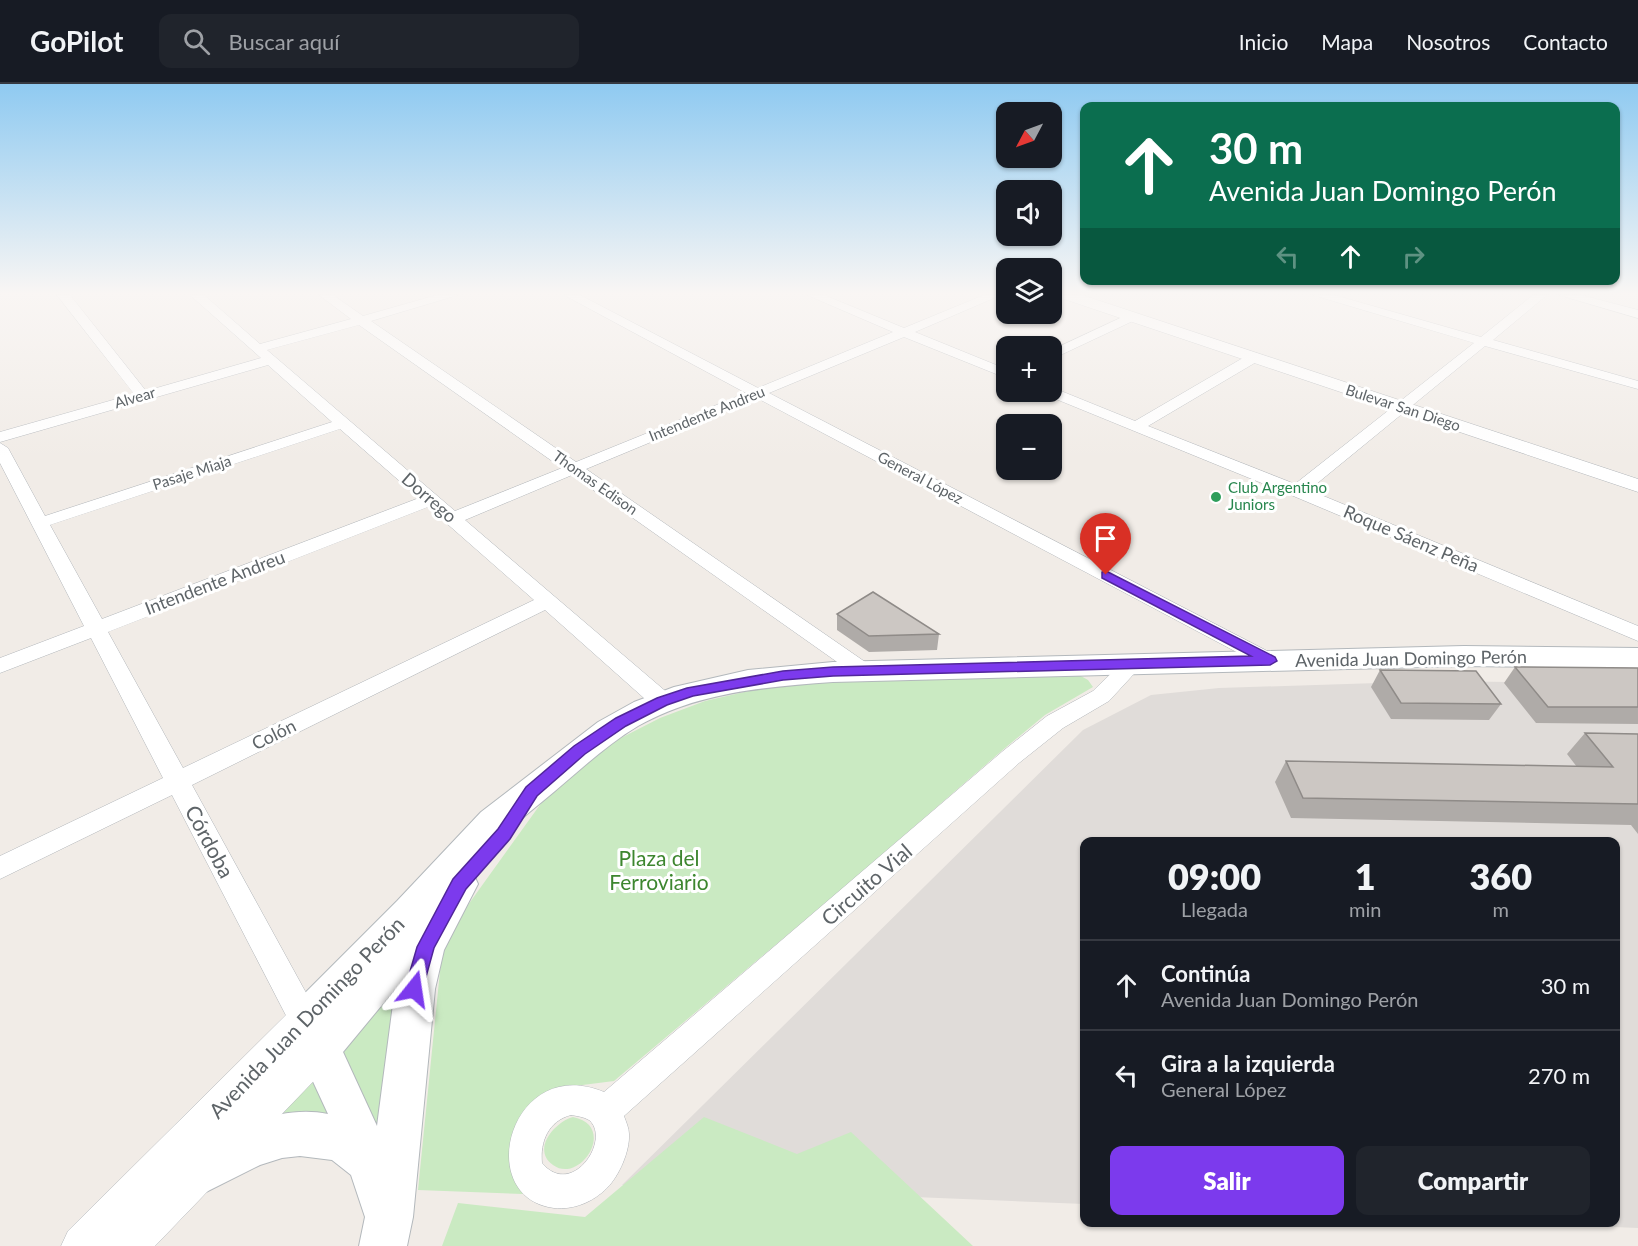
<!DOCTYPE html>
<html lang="es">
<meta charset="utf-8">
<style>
:root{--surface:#171b24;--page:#20242c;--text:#f1f3f6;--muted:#9ea1a6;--line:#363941;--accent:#7c3aed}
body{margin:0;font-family:Lato,sans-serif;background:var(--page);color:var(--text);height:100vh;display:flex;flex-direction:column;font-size:22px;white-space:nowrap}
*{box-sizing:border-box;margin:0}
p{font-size:20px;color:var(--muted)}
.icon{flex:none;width:33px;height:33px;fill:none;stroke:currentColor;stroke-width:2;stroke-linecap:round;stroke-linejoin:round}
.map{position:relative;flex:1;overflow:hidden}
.side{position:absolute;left:1080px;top:753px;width:540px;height:390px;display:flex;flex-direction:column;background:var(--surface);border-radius:12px;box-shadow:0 2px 4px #0004}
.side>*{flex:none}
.top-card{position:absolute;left:1080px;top:18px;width:540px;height:183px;border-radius:12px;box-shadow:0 2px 4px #0004;background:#0b6e4f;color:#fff;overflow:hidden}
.needle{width:39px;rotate:229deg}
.fabs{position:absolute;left:996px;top:18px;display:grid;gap:12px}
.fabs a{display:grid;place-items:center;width:66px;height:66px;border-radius:12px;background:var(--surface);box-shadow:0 2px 4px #0004;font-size:30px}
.pin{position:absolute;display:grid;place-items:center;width:51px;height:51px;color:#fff;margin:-62px -26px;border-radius:50% 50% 50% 0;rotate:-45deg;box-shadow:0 0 6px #0007}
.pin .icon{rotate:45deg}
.me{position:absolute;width:66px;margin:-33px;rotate:15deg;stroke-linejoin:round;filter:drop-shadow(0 0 4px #0008)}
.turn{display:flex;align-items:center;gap:21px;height:126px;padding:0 30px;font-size:27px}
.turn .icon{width:78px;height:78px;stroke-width:2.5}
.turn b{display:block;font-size:42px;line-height:51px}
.lanes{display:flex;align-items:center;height:57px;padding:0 30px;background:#0003;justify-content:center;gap:30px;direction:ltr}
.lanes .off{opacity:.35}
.eta{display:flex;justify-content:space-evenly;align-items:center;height:102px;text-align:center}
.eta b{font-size:36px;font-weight:800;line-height:42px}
.button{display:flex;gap:12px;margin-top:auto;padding:12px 30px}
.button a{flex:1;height:69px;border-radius:12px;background:var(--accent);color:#fff;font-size:24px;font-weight:800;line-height:69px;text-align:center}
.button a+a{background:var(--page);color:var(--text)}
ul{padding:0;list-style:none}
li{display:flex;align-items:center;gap:18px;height:90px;padding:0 30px;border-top:2px solid var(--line)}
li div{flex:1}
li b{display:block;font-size:22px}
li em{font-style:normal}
header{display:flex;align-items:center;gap:36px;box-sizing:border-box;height:84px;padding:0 30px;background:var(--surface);border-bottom:2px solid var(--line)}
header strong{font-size:28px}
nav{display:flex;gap:33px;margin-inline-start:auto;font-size:21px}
.search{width:420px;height:54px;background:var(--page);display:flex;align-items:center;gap:15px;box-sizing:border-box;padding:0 21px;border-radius:12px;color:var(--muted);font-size:22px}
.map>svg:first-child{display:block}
.industrial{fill:#e0dcd9}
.green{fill:#caeac2}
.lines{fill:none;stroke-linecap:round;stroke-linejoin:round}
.minor-casing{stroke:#b2b6ba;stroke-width:1}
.tertiary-casing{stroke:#b2b6ba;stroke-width:1}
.secondary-casing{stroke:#b3b8bc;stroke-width:2}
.minor{fill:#fff;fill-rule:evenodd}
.tertiary{fill:#fff;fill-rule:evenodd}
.secondary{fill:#fff;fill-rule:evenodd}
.wall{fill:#afaba8}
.building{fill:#ccc7c3;stroke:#8f8b88;stroke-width:1.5}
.route{fill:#7c3aed;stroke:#51269a;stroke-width:1.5}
.leisure-dot{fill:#2e9e5b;stroke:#fff;stroke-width:2}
.labels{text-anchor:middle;stroke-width:6;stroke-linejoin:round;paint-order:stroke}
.far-street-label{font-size:15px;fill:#5e6468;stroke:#fff}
.far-leisure-label{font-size:15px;fill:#27864d;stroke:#fff;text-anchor:start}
.street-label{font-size:18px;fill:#5e6468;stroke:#fff}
.near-street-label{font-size:21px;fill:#5e6468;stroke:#fff}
.near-park-label{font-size:21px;fill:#3d862f;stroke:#fff}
</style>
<header>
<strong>GoPilot</strong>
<div class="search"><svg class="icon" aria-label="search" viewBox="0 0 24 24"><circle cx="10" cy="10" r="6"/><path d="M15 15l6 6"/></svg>Buscar aquí</div>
<nav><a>Inicio</a><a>Mapa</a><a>Nosotros</a><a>Contacto</a></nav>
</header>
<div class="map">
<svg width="1638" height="1162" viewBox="0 0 1638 1162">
<rect width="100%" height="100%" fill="#f1ece7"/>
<path class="industrial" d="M1439 597 1638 600V1144L1515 1139 1616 1138V758H1084V1120L622 1101 1083 646 1151 611 1219 604Z"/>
<path class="green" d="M1079 591 1088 596 1093 603 1045 631 1005 664 849 799 614 997 559 1004 534 1024 511 1080 523 1110 418 1106 441 877 450 846 542 718 574 687 613 658 660 634 705 617 766 603 837 597Z
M400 888 377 1046 336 970Z
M306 995 313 998 330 1029 329 1035 268 1043Z
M573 1033C618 1042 580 1101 553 1081 531 1065 555 1038 573 1033Z
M704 1033 797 1070 851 1048 973 1162H442L458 1119 585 1133Z"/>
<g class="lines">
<defs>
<path id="minor" d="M57 211H70L146 307 261 274 190 211H204L260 260 351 235 319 211H333L363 232 437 211H458L371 237 576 378 746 309 564 211H580L758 304 893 248 807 211H824L904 244 984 211H1001L915 248 1006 285V294L904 253 769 309 1277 572 1280 577 1277 582 1270 584 1263 582 757 314 586 385 871 582 875 587 871 592 864 594 857 592 572 391 465 436 670 611 673 617 670 623 662 625 654 623 545 526 192 701 316 927 320 937 316 947 305 952 294 947 172 711 0 795V772L163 694 91 554 0 589V574L84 542 0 379V359L8 364 45 432 332 338 268 281 0 358V348L134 310ZM359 241 562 384 455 427 267 266ZM340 345 419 414 102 535 50 441ZM428 423 534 516 183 684 108 548Z
M1313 211H1334L1481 253 1533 211H1547L1493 256 1638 297V305L1485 262 1309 406 1638 542V557L1291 411 1046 311 1044 308H1052V304L1056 305 1135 337 1248 271H1258L1260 274 1258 277 1148 342 1295 400 1474 259Z
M1559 211H1581L1638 226V234Z
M1131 229 1135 230V236L1052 275V266Z
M1133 573 1140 575 1143 580 1109 617 1063 644 1019 679 624 1032C626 1038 629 1044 629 1050 630 1067 619 1092 607 1104 593 1118 574 1126 554 1124 472 1114 510 969 604 1008L1003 667 1047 632 1093 607 1126 575ZM571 1031C577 1032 584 1033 589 1036 612 1055 572 1115 542 1079 540 1058 548 1037 571 1031Z"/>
<path id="tertiary" d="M1059 211H1082L1638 395V408L1061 214Z
M305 919 318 925 323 937 319 946 333 951 339 964 333 977 155 1162H61L68 1147 292 925Z"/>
<path id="secondary" d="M1464 562 1638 564V584L1464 582 833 598C766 603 698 608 638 642 608 660 582 684 555 707 524 733 495 755 468 787L473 789 478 800 444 866 435 905 413 1133 407 1162H359L365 1133 351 1091 332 1076 300 1072 282 1074 260 1081 198 1112 182 1105 175 1089C177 1084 179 1076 183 1072 189 1067 200 1063 208 1059 244 1040 286 1021 328 1030L285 937 291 923 397 817 481 728 598 638 634 618 674 603 748 586 833 578ZM396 904 395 905 377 1042 343 968Z"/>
</defs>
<use href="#minor" class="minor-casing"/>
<use href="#tertiary" class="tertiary-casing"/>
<use href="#secondary" class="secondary-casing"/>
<use href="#minor" class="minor"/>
<use href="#tertiary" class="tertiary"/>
<use href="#secondary" class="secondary"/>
</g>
<path class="wall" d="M837 530 939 550 937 566 869 568 837 546Z
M1515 583 1638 584V640L1536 639 1504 599Z
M1380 586 1501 620 1489 636 1391 635 1371 603Z
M1585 649 1638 650V750L1631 741 1291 734 1275 698 1286 677 1577 683 1567 670Z"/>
<path class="building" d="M873 508 939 550 869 552 837 530Z
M1515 583 1638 584V623H1548Z
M1380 586 1476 587 1501 620 1401 619Z
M1585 649 1638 650V720L1303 714 1286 677 1613 683Z"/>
<linearGradient id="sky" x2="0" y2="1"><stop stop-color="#8fcaf1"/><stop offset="0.56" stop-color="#f9f6f4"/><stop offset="1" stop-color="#f9f6f4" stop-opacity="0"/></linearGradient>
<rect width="1638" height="374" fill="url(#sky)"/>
<path class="route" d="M1106 487 1275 573 1277 577 1270 581 833 592 783 596 693 612 667 621 626 642 585 670 537 712 510 755 466 805 434 864 421 911 414 914 408 911 405 905 417 863 453 795 498 745 526 703 574 662 616 634 657 614 687 604 783 587 833 583 1251 572 1102 494V488Z"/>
<circle class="leisure-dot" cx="1216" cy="413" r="6"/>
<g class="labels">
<g class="far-street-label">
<text transform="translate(135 314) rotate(-16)" y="5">Alvear</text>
<text transform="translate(1403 324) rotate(18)" y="5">Bulevar San Diego</text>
<text transform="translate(707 330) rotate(-22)" y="5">Intendente Andreu</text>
<text transform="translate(192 389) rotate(-18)" y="5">Pasaje Miaja</text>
<text transform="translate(920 394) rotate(28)" y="5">General López</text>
<text transform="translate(595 399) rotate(35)" y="5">Thomas Edison</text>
</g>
<g class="far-leisure-label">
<text x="1228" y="409">Club Argentino<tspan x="1228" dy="17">Juniors</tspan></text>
</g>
<g class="street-label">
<text transform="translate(429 414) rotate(41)" y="6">Dorrego</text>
<text transform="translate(1411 455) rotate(23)" y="6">Roque Sáenz Peña</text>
<text transform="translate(215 499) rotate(-21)" y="6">Intendente Andreu</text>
<text transform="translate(1411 575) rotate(-1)" y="6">Avenida Juan Domingo Perón</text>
<text transform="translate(274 651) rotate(-26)" y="6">Colón</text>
</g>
<g class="near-street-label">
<text transform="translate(209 758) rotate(62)" y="7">Córdoba</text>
<text transform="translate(867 801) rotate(-41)" y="7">Circuito Vial</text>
<text transform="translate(307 934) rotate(-46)" y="7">Avenida Juan Domingo Perón</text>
</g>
<g class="near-park-label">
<text x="659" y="782">Plaza del<tspan x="659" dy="24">Ferroviario</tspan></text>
</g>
</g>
</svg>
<div class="fabs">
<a><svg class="needle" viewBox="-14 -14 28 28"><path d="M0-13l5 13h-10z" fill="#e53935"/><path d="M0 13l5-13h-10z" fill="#9ea1a6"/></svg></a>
<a><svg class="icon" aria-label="sound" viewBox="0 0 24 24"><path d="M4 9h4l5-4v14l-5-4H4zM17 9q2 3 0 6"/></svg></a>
<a><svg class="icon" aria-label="layers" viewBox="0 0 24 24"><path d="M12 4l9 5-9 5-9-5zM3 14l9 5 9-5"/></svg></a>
<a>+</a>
<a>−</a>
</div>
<div class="pin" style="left:1106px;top:491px;background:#d93025"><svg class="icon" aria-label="arrive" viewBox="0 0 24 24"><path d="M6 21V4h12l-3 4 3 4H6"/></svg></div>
<svg class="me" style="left:414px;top:905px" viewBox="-20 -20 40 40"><path d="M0-17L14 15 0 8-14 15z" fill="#7c3aed" stroke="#fff" stroke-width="4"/></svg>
<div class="top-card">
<div class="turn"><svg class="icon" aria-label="ahead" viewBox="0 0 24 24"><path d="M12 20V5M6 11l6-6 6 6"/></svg><div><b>30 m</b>Avenida Juan Domingo Perón</div></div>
<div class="lanes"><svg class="icon off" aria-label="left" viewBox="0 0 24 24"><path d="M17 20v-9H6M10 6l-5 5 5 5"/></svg><svg class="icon" aria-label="ahead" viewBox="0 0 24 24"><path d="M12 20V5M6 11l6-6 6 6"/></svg><svg class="icon off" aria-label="right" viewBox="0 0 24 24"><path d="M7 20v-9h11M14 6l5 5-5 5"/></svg></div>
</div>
<section class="side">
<div class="eta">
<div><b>09:00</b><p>Llegada</p></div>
<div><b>1</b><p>min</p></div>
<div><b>360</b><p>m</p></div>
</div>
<ul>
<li><svg class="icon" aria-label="ahead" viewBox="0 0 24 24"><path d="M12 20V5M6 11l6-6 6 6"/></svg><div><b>Continúa</b><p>Avenida Juan Domingo Perón</p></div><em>30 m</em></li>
<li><svg class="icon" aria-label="left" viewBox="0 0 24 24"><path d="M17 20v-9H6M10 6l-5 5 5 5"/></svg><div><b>Gira a la izquierda</b><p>General López</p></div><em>270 m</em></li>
</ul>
<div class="button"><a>Salir</a><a>Compartir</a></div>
</section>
</div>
